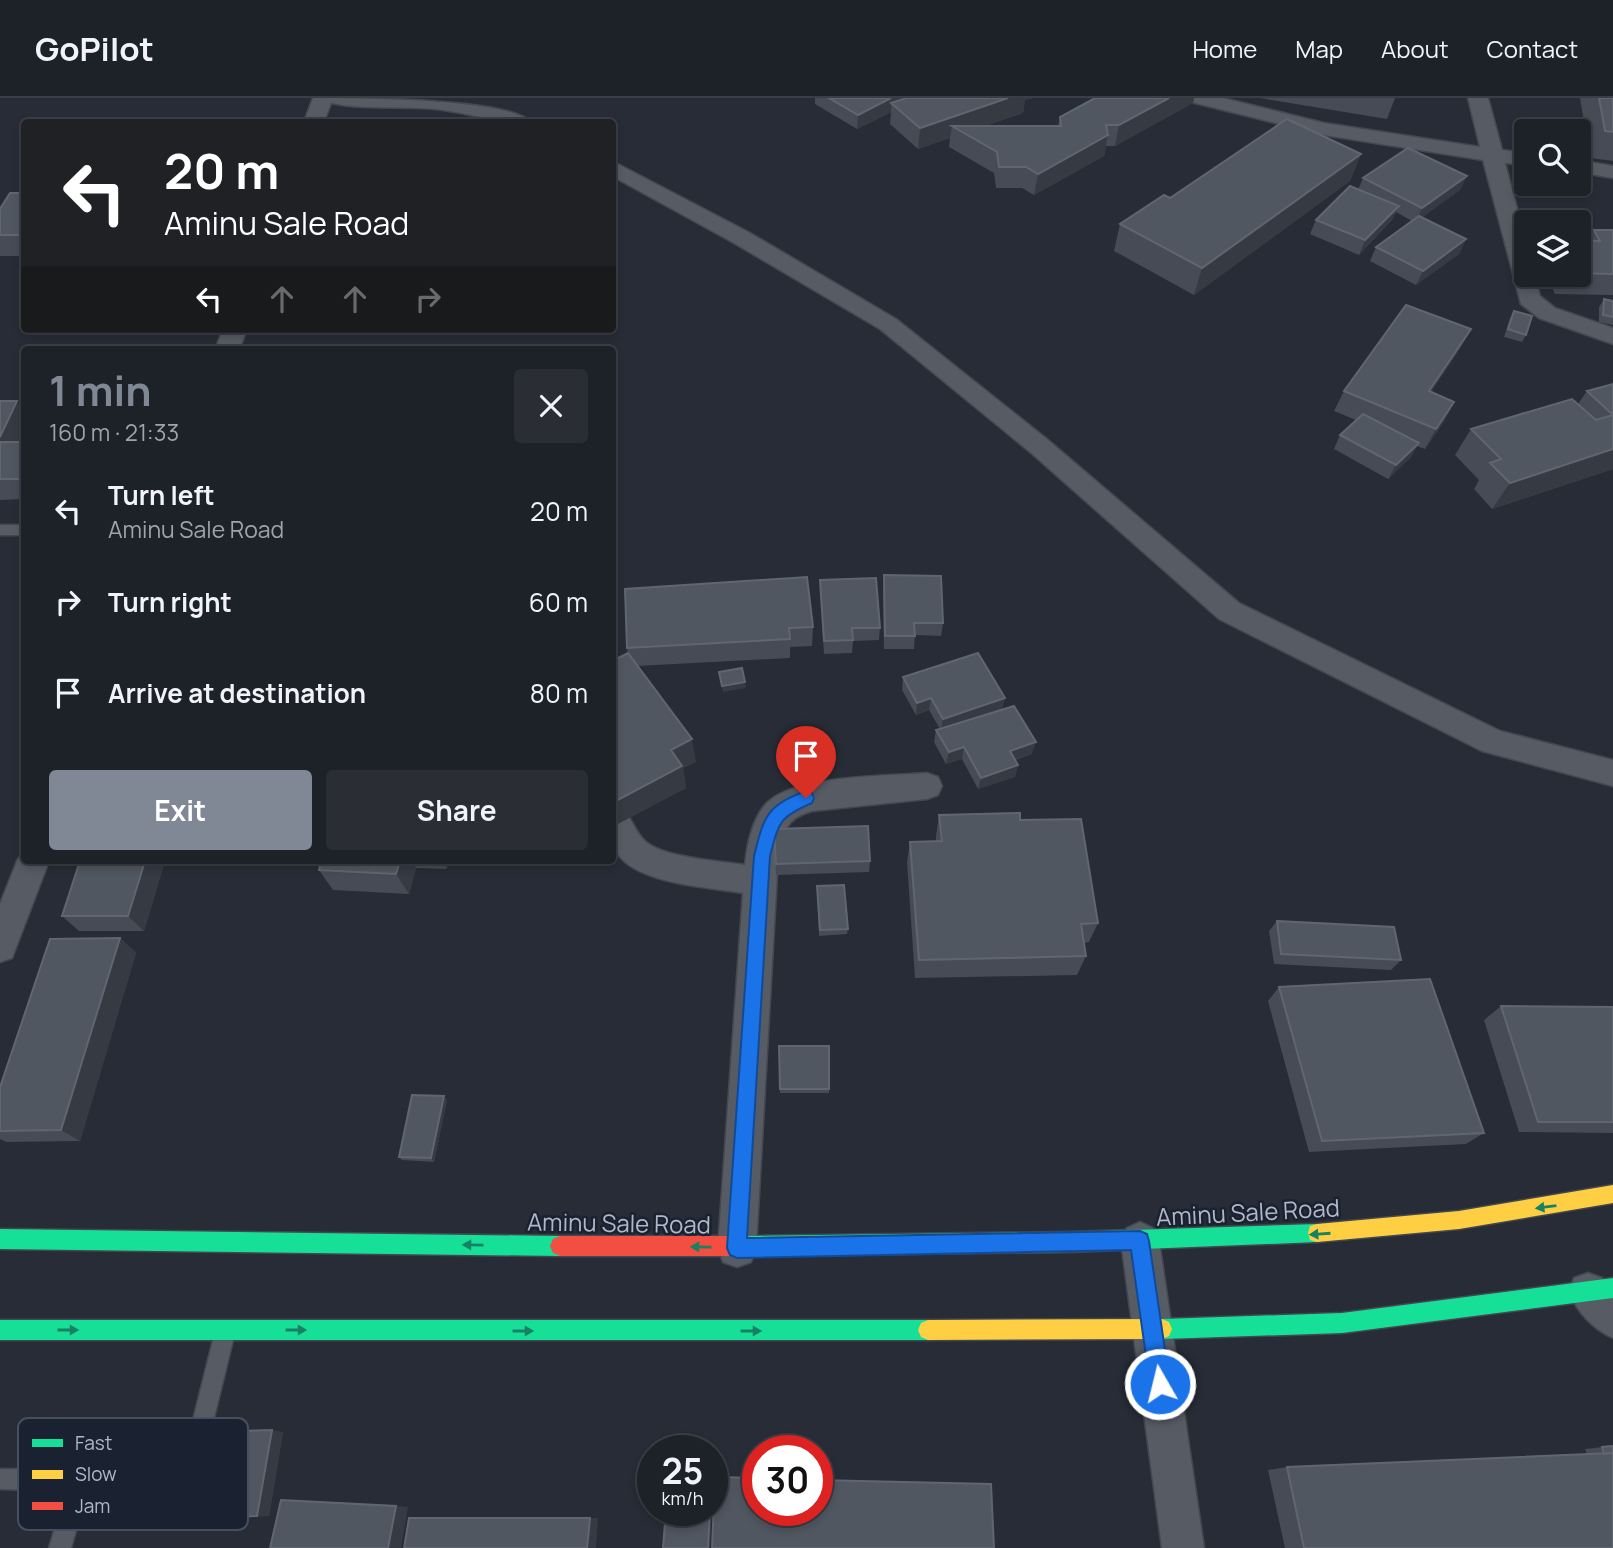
<!DOCTYPE html>
<meta charset="utf-8">
<style>
:root{--surface:#1d2128;--page:#2a2e34;--text:#f1f3f6;--muted:#a0a3a8;--line:#3b3e45;--accent:#808795}
body{margin:0;font-family:Manrope,sans-serif;background:var(--page);color:var(--text);height:100vh;display:flex;flex-direction:column;font-size:26px;white-space:nowrap}
*{box-sizing:border-box;margin:0}
p{font-size:23px;color:var(--muted)}
.icon{flex:none;width:38px;height:38px;fill:none;stroke:currentColor;stroke-width:2;stroke-linecap:round;stroke-linejoin:round}
.map{position:relative;flex:1;overflow:hidden}
.sheet{position:absolute;left:21px;top:248px;width:595px;height:518px;display:flex;flex-direction:column;background:var(--surface);border-radius:7px;box-shadow:0 4px 10px #0003,0 0 0 2px var(--line)}
.sheet>*{flex:none}
.top-card{position:absolute;left:21px;top:21px;width:595px;height:214px;border-radius:7px;box-shadow:0 4px 10px #0003,0 0 0 2px var(--line);background:#202124;color:#fff;overflow:hidden}
.controls{position:absolute;left:1514px;top:21px;display:grid;gap:14px}
.controls a{display:grid;place-items:center;width:77px;height:77px;border-radius:7px;background:var(--surface);box-shadow:0 4px 10px #0003,0 0 0 2px var(--line);font-size:35px}
.speed{position:absolute;left:637px;top:1337px;display:flex;gap:14px;font-size:35px;font-weight:700;text-align:center}
.speed>*{display:grid;place-content:center;width:91px;height:91px;border-radius:50%;background:var(--surface);box-shadow:0 4px 10px #0003,0 0 0 2px var(--line);line-height:1}
.speed small{font-size:18px;font-weight:400}
.speed .limit{border:10px solid #d22;background:#fff;color:#111}
.pin{position:absolute;display:grid;place-items:center;width:60px;height:60px;color:#fff;margin:-72px -30px;border-radius:50% 50% 50% 0;rotate:-45deg;box-shadow:0 0 7px #0007}
.pin .icon{rotate:45deg}
.me{position:absolute;width:77px;margin:-38px;rotate:352deg;stroke-linejoin:round;filter:drop-shadow(0 0 5px #0008)}
.turn{display:flex;align-items:center;gap:24px;height:147px;padding:0 28px;font-size:32px}
.turn .icon{width:91px;height:91px;stroke-width:2.5}
.turn b{display:block;font-size:49px;line-height:60px}
.lanes{display:flex;align-items:center;height:66px;padding:0 28px;background:#0003;justify-content:center;gap:35px;direction:ltr}
.lanes .off{opacity:.35}
.round{display:grid;place-items:center;flex:none;width:74px;height:74px;border-radius:7px;background:var(--page)}
.summary{display:flex;align-items:center;justify-content:space-between;height:119px;padding:0 28px}
h1{font-size:42px;font-weight:700;line-height:52px;color:var(--accent)}
.action{display:flex;gap:14px;margin-top:auto;padding:14px 28px}
.action a{flex:1;height:80px;border-radius:7px;background:var(--accent);color:#fff;font-size:28px;font-weight:700;line-height:80px;text-align:center}
.action a+a{background:var(--page);color:var(--text)}
ul{padding:0;list-style:none}
li{display:flex;align-items:center;gap:21px;height:91px;padding:0 28px}
li div{flex:1}
li b{display:block;font-size:26px}
li em{font-style:normal}
header{display:flex;align-items:center;gap:42px;box-sizing:border-box;height:98px;padding:0 35px;background:var(--surface);border-bottom:2px solid var(--line)}
header strong{font-size:33px}
nav{display:flex;gap:38px;margin-inline-start:auto;font-size:24px}
.map>svg:first-child{display:block}
.lines{fill:none;stroke-linecap:round;stroke-linejoin:round}
.lane-casing{stroke:#43474f;stroke-width:3}
.street-casing{stroke:#43474f;stroke-width:3}
.fast-casing{stroke:#43474f;stroke-width:3}
.slow-casing{stroke:#43474f;stroke-width:3}
.jam-casing{stroke:#43474f;stroke-width:3}
.lane{fill:#575b64;fill-rule:evenodd}
.street{fill:#575b64;fill-rule:evenodd}
.fast{fill:#16e098;fill-rule:evenodd}
.slow{fill:#ffcf43;fill-rule:evenodd}
.jam{fill:#f24e42;fill-rule:evenodd}
.wall{fill:#464b55}
.shaded-wall{fill:#353a43}
.building{fill:#515761;stroke:#606671;stroke-width:2}
.oneway{fill:#188164}
.route{fill:#1a73e8;stroke:#114b97;stroke-width:2}
.labels{text-anchor:middle;stroke-width:5;stroke-linejoin:round;paint-order:stroke}
.near-street-label{font-size:24px;fill:#b0b8c8;stroke:#1a2231}
.key{fill:#1a2231;stroke:#474f5e;stroke-width:2}
.key-label{font-size:19px;fill:#b0b8c8}
</style>
<header>
<strong>GoPilot</strong>
<nav><a>Home</a><a>Map</a><a>About</a><a>Contact</a></nav>
</header>
<div class="map">
<svg width="1613" height="1450" viewBox="0 0 1613 1450">
<rect width="100%" height="100%" fill="#272c36"/>
<g class="lines">
<defs>
<path id="lane" d="M0 427H24V437H0Z
M224 1228 231 1231 234 1238 213 1324 189 1374 149 1394 87 1393 71 1450H49L66 1393 0 1391V1371L148 1373 175 1360 193 1322 214 1238 217 1231Z"/>
<path id="street" d="M313 0C353 0 508 0 531 24 500 27 467 14 435 11 401 8 364 12 331 5L324 24H304Z
M1188 0H1223L1324 25 1480 49 1468 0H1488L1502 52 1526 55V67L1505 65 1526 145V177H1534L1540 198 1555 210 1613 230V246L1539 220 1521 206 1483 62 1324 37 1191 4Z
M1578 62 1613 68V80L1578 74Z
M612 63 750 135 896 221 1048 342 1239 505 1500 633 1613 662V688L1482 653 1219 521 1030 354 880 231 734 145 612 78Z
M223 231H247L239 252H215Z
M927 675 938 679 942 688 938 697 927 701 812 713C786 720 783 734 778 758L756 1150 751 1164 737 1169 723 1164 718 1150 743 795C709 789 628 786 614 749 609 738 612 718 612 706 632 713 631 729 644 742 661 760 721 763 745 767 747 747 753 717 769 703 799 677 888 678 927 675Z
M24 752V763H49L12 860 0 864V806L17 763Z
M1140 1124 1153 1130 1159 1143 1204 1450H1162L1121 1143 1127 1130Z
M1588 1175 1602 1180 1613 1192V1240C1593 1231 1577 1214 1569 1194L1574 1180Z"/>
<path id="fast" d="M1317 1126 1324 1128 1326 1135 1324 1142 1317 1144 1069 1154 741 1158 734 1155 731 1148 734 1141 741 1138 1069 1134Z
M0 1131 560 1138 567 1141 570 1148 567 1155 560 1158 0 1151Z
M1613 1180V1200L1342 1235 1162 1241 1155 1238 1152 1231 1155 1224 1162 1221 1342 1215Z
M0 1222H928L935 1225 938 1232 935 1239 928 1242H0Z"/>
<path id="slow" d="M1613 1087V1105L1459 1131 1317 1144 1310 1142 1308 1135 1310 1128 1317 1126 1459 1113Z
M1162 1221 1169 1224 1172 1231 1169 1238 1162 1241 928 1242 921 1239 918 1232 921 1225 928 1222Z"/>
<path id="jam" d="M560 1138H741L748 1141 751 1148 748 1155 741 1158H560L553 1155 550 1148 553 1141Z"/>
</defs>
<use href="#lane" class="lane-casing"/>
<use href="#street" class="street-casing"/>
<use href="#fast" class="fast-casing"/>
<use href="#slow" class="slow-casing"/>
<use href="#jam" class="jam-casing"/>
<use href="#lane" class="lane"/>
<use href="#street" class="street"/>
<use href="#fast" class="fast"/>
<use href="#slow" class="slow"/>
<use href="#jam" class="jam"/>
</g>
<path class="wall" d="M815 0H1033L1025 2 1023 15 985 28H1058L1060 19 1095 0H1194L1193 5 1115 48H1106L1104 58 1034 97 1022 90H996L994 75 949 49 950 40 918 51 890 26 891 14 857 31 815 6Z
M1260 0H1395L1387 21Z
M1580 0H1613V63L1590 60Z
M1361 56 1350 83 1194 197 1114 153 1120 126 1170 100Z
M1363 80 1460 92 1422 119 1466 141 1459 156 1416 187 1370 163 1376 149 1412 123 1396 114 1392 122 1359 157 1310 136 1316 122 1358 92Z
M24 95V158H0V111Z
M1594 132H1613V197L1555 196 1546 177H1578V142H1588Z
M1604 201 1613 203V227L1599 224V209Z
M1514 213 1526 237 1522 244 1504 239 1510 220Z
M1471 231 1459 252 1431 294 1454 304 1443 325 1425 351 1417 348 1411 359 1388 381 1334 351 1340 337 1356 322 1334 313 1344 293Z
M1613 286V371L1492 411 1474 391 1479 382 1455 357 1471 331 1578 306 1587 293Z
M0 303 24 314V338L22 344H24V401L0 402Z
M884 477 943 525 941 538 915 537 914 551H884L883 490Z
M820 482 880 530 879 542 853 543 852 555 824 556Z
M625 491 813 529 812 548 790 549V560L637 568 696 664 683 670 686 690 612 729V563L628 555 627 550Z
M903 579 1003 611 1032 656 1015 662 1018 667 1015 679 978 691 962 661 946 666 934 644 936 632 940 631 929 612 916 617 902 592Z
M939 717 1020 722 1098 825 1089 844 1084 845 1086 858 1077 877 915 880 907 764 910 744 936 743V738Z
M774 731 870 763 869 774 776 777Z
M80 763H165L144 833H79L62 818Z
M321 763H449L447 771 416 770 409 796 333 792 319 772Z
M817 793 848 831 847 836 819 838Z
M1277 823 1401 862 1391 872 1274 866 1269 833Z
M120 840 136 855 80 1043 6 1044 0 1041V989Z
M1279 889 1484 1035 1466 1046 1309 1054 1268 903Z
M1501 908 1613 909V1035L1519 1034 1484 922Z
M779 948H829V995H780Z
M447 1002 434 1064 402 1062 399 1059Z
M283 1334 269 1418 177 1421Z
M1613 1348V1450H1285L1268 1372 1287 1369 1587 1356 1585 1351Z"/>
<path class="shaded-wall" d="M891 0H913L891 5V14L857 31 858 17Z
M1008 0H1033L1025 2 1023 15 964 35 952 28 950 40 918 51 920 30Z
M1169 0H1194L1193 5 1115 48 1119 27Z
M1108 37 1104 58 1034 97 1038 76Z
M1361 56 1350 83 1194 197 1202 170Z
M1467 78 1460 92 1416 124 1422 110Z
M1399 108 1392 122 1359 157 1365 142Z
M1466 141 1459 156 1416 187 1423 173Z
M1471 231 1459 252 1418 314 1429 293Z
M17 303 24 314V338L12 365 0 348V339Z
M1454 304 1443 325 1425 351 1436 331Z
M1419 345 1411 359 1388 381 1396 367Z
M1613 351V371L1492 411 1510 385Z
M745 584 746 590 723 594 722 588Z
M931 600 929 612 916 617 917 605Z
M1005 600 1002 612 941 633 943 621Z
M692 641 696 664 683 670 686 690 612 729V705L671 652Z
M1036 644 1032 656 1007 664 1010 653Z
M964 649 962 661 946 666 949 654Z
M1018 667 1015 679 978 691 981 680Z
M145 763H165L144 833 128 818Z
M400 763H412L416 770 409 796 396 776Z
M442 763H449L447 771Z
M120 840 136 855 80 1043 61 1032Z
M444 998 447 1002 434 1064 431 1060Z
M272 1332 283 1334 269 1418H257Z
M396 1408 408 1409 401 1450H388Z
M710 1412H712L710 1450H708Z
M590 1420H598L596 1450H587Z"/>
<path class="building" d="M829 0H891L858 17Z
M907 0H1008L920 30 891 5Z
M1095 0H1169L1119 27H1106L1108 37 1038 76 1026 69H999L997 54 952 28H1061L1060 19Z
M1599 0H1613V34L1605 33Z
M1287 21 1361 56 1202 170 1120 126 1164 97 1170 100Z
M1408 50 1467 78 1422 110 1363 80Z
M1350 88 1399 108 1365 142 1316 122Z
M10 95H24V137H0V111Z
M1419 118 1466 141 1423 173 1376 149Z
M1594 132H1613V176L1578 175V142L1600 143Z
M1604 201 1613 203V219L1603 217Z
M1406 207 1471 231 1429 293 1454 304 1436 331 1344 293Z
M1514 213 1532 218 1526 237 1508 231Z
M1613 286V351L1510 385 1490 365 1501 361 1471 331 1572 301 1596 322 1613 317 1587 293Z
M0 303H17L0 339Z
M1363 316 1419 345 1396 367 1340 337Z
M0 344H24V381H0Z
M884 477 941 478 943 525H914L915 538H885Z
M807 479 813 529 789 530 790 541 627 550 625 491Z
M876 480 880 530H852L853 542 824 543 820 482Z
M628 555 692 641 671 652 682 668 612 705V563Z
M978 555 1005 600 943 621 931 600 917 605 903 579Z
M742 570 745 584 722 588 719 574Z
M1014 608 1036 644 1010 653 1018 667 981 680 964 649 949 654 936 632Z
M1020 715V722L1081 721 1098 825 1081 826 1086 858 919 862 910 744 942 743 939 717Z
M868 728 870 763 776 766 774 731Z
M80 763H145L128 818H62Z
M321 763H400L396 776 319 772Z
M844 787 848 831 820 832 817 788Z
M1277 823 1394 829 1401 862 1281 856Z
M120 840 61 1032 0 1033V989L50 841Z
M1430 881 1484 1035 1322 1043 1279 889Z
M1501 908 1613 909V1024H1538Z
M779 948H829V991H780Z
M412 997 444 998 431 1060 399 1059Z
M272 1332 257 1418 177 1421 195 1334Z
M1613 1348V1355L1604 1356 1602 1349Z
M1613 1355V1450H1304L1287 1369Z
M715 1379 758 1380V1412H817V1382L991 1386 994 1450H712Z
M281 1402 396 1408 388 1450H270Z
M666 1412H710L708 1450H663Z
M409 1420H590L587 1450H404Z"/>
<defs><path id="oneway-solid" d="M-6-.8H1V-3.2L6.5 0L1 3.2V.8H-6Z" transform="scale(1.75)"/></defs>
<g class="oneway">
<use href="#oneway-solid" transform="translate(1546 1109) rotate(173)"/>
<use href="#oneway-solid" transform="translate(1320 1136) rotate(176)"/>
<use href="#oneway-solid" transform="translate(473 1147) rotate(-179)"/>
<use href="#oneway-solid" transform="translate(701 1149) rotate(-179)"/>
<use href="#oneway-solid" transform="translate(68 1232)"/>
<use href="#oneway-solid" transform="translate(296 1232)"/>
<use href="#oneway-solid" transform="translate(523 1233)"/>
<use href="#oneway-solid" transform="translate(751 1233)"/>
</g>
<path class="route" d="M806 693 812 695 814 700 812 705C779 719 779 724 770 758L747 1140 1140 1133 1147 1136 1149 1143 1170 1286 1167 1293 1160 1296 1153 1293 1150 1286 1131 1152 737 1160 730 1157 727 1150 754 758C764 719 766 707 806 693Z"/>
<g class="labels">
<g class="near-street-label">
<text transform="translate(1248 1115) rotate(-3)" y="8">Aminu Sale Road</text>
<text transform="translate(619 1126) rotate(1)" y="8">Aminu Sale Road</text>
</g>
</g>
<rect x="18" y="1320" width="230" height="112" rx="10" class="key"/>
<rect x="32" y="1341" width="31" height="8" fill="#16e098"/>
<rect x="32" y="1372" width="31" height="9" fill="#ffcf43"/>
<rect x="32" y="1404" width="31" height="8" fill="#f24e42"/>
<g class="key-label">
<text x="75" y="1352">Fast</text>
<text x="75" y="1383">Slow</text>
<text x="75" y="1415">Jam</text>
</g>
</svg>
<div class="controls">
<a><svg class="icon" aria-label="search" viewBox="0 0 24 24"><circle cx="10" cy="10" r="6"/><path d="M15 15l6 6"/></svg></a>
<a><svg class="icon" aria-label="layers" viewBox="0 0 24 24"><path d="M12 4l9 5-9 5-9-5zM3 14l9 5 9-5"/></svg></a>
</div>
<div class="speed"><div>25<small>km/h</small></div><div class="limit">30</div></div>
<div class="pin" style="left:806px;top:700px;background:#d93025"><svg class="icon" aria-label="arrive" viewBox="0 0 24 24"><path d="M6 21V4h12l-3 4 3 4H6"/></svg></div>
<svg class="me" style="left:1160px;top:1286px" viewBox="-20 -20 40 40"><circle r="17" fill="#1a73e8" stroke="#fff" stroke-width="3"/><path d="M0-11L8 9 0 5-8 9z" fill="#fff"/></svg>
<div class="top-card">
<div class="turn"><svg class="icon" aria-label="left" viewBox="0 0 24 24"><path d="M17 20v-9H6M10 6l-5 5 5 5"/></svg><div><b>20 m</b>Aminu Sale Road</div></div>
<div class="lanes"><svg class="icon" aria-label="left" viewBox="0 0 24 24"><path d="M17 20v-9H6M10 6l-5 5 5 5"/></svg><svg class="icon off" aria-label="ahead" viewBox="0 0 24 24"><path d="M12 20V5M6 11l6-6 6 6"/></svg><svg class="icon off" aria-label="ahead" viewBox="0 0 24 24"><path d="M12 20V5M6 11l6-6 6 6"/></svg><svg class="icon off" aria-label="right" viewBox="0 0 24 24"><path d="M7 20v-9h11M14 6l5 5-5 5"/></svg></div>
</div>
<section class="sheet">
<div class="summary"><div><h1>1 min</h1><p>160 m · 21:33</p></div><a class="round"><svg class="icon" aria-label="close" viewBox="0 0 24 24"><path d="M6 6l12 12M18 6L6 18"/></svg></a></div>
<ul>
<li><svg class="icon" aria-label="left" viewBox="0 0 24 24"><path d="M17 20v-9H6M10 6l-5 5 5 5"/></svg><div><b>Turn left</b><p>Aminu Sale Road</p></div><em>20 m</em></li>
<li><svg class="icon" aria-label="right" viewBox="0 0 24 24"><path d="M7 20v-9h11M14 6l5 5-5 5"/></svg><div><b>Turn right</b></div><em>60 m</em></li>
<li><svg class="icon" aria-label="arrive" viewBox="0 0 24 24"><path d="M6 21V4h12l-3 4 3 4H6"/></svg><div><b>Arrive at destination</b></div><em>80 m</em></li>
</ul>
<div class="action"><a>Exit</a><a>Share</a></div>
</section>
</div>
